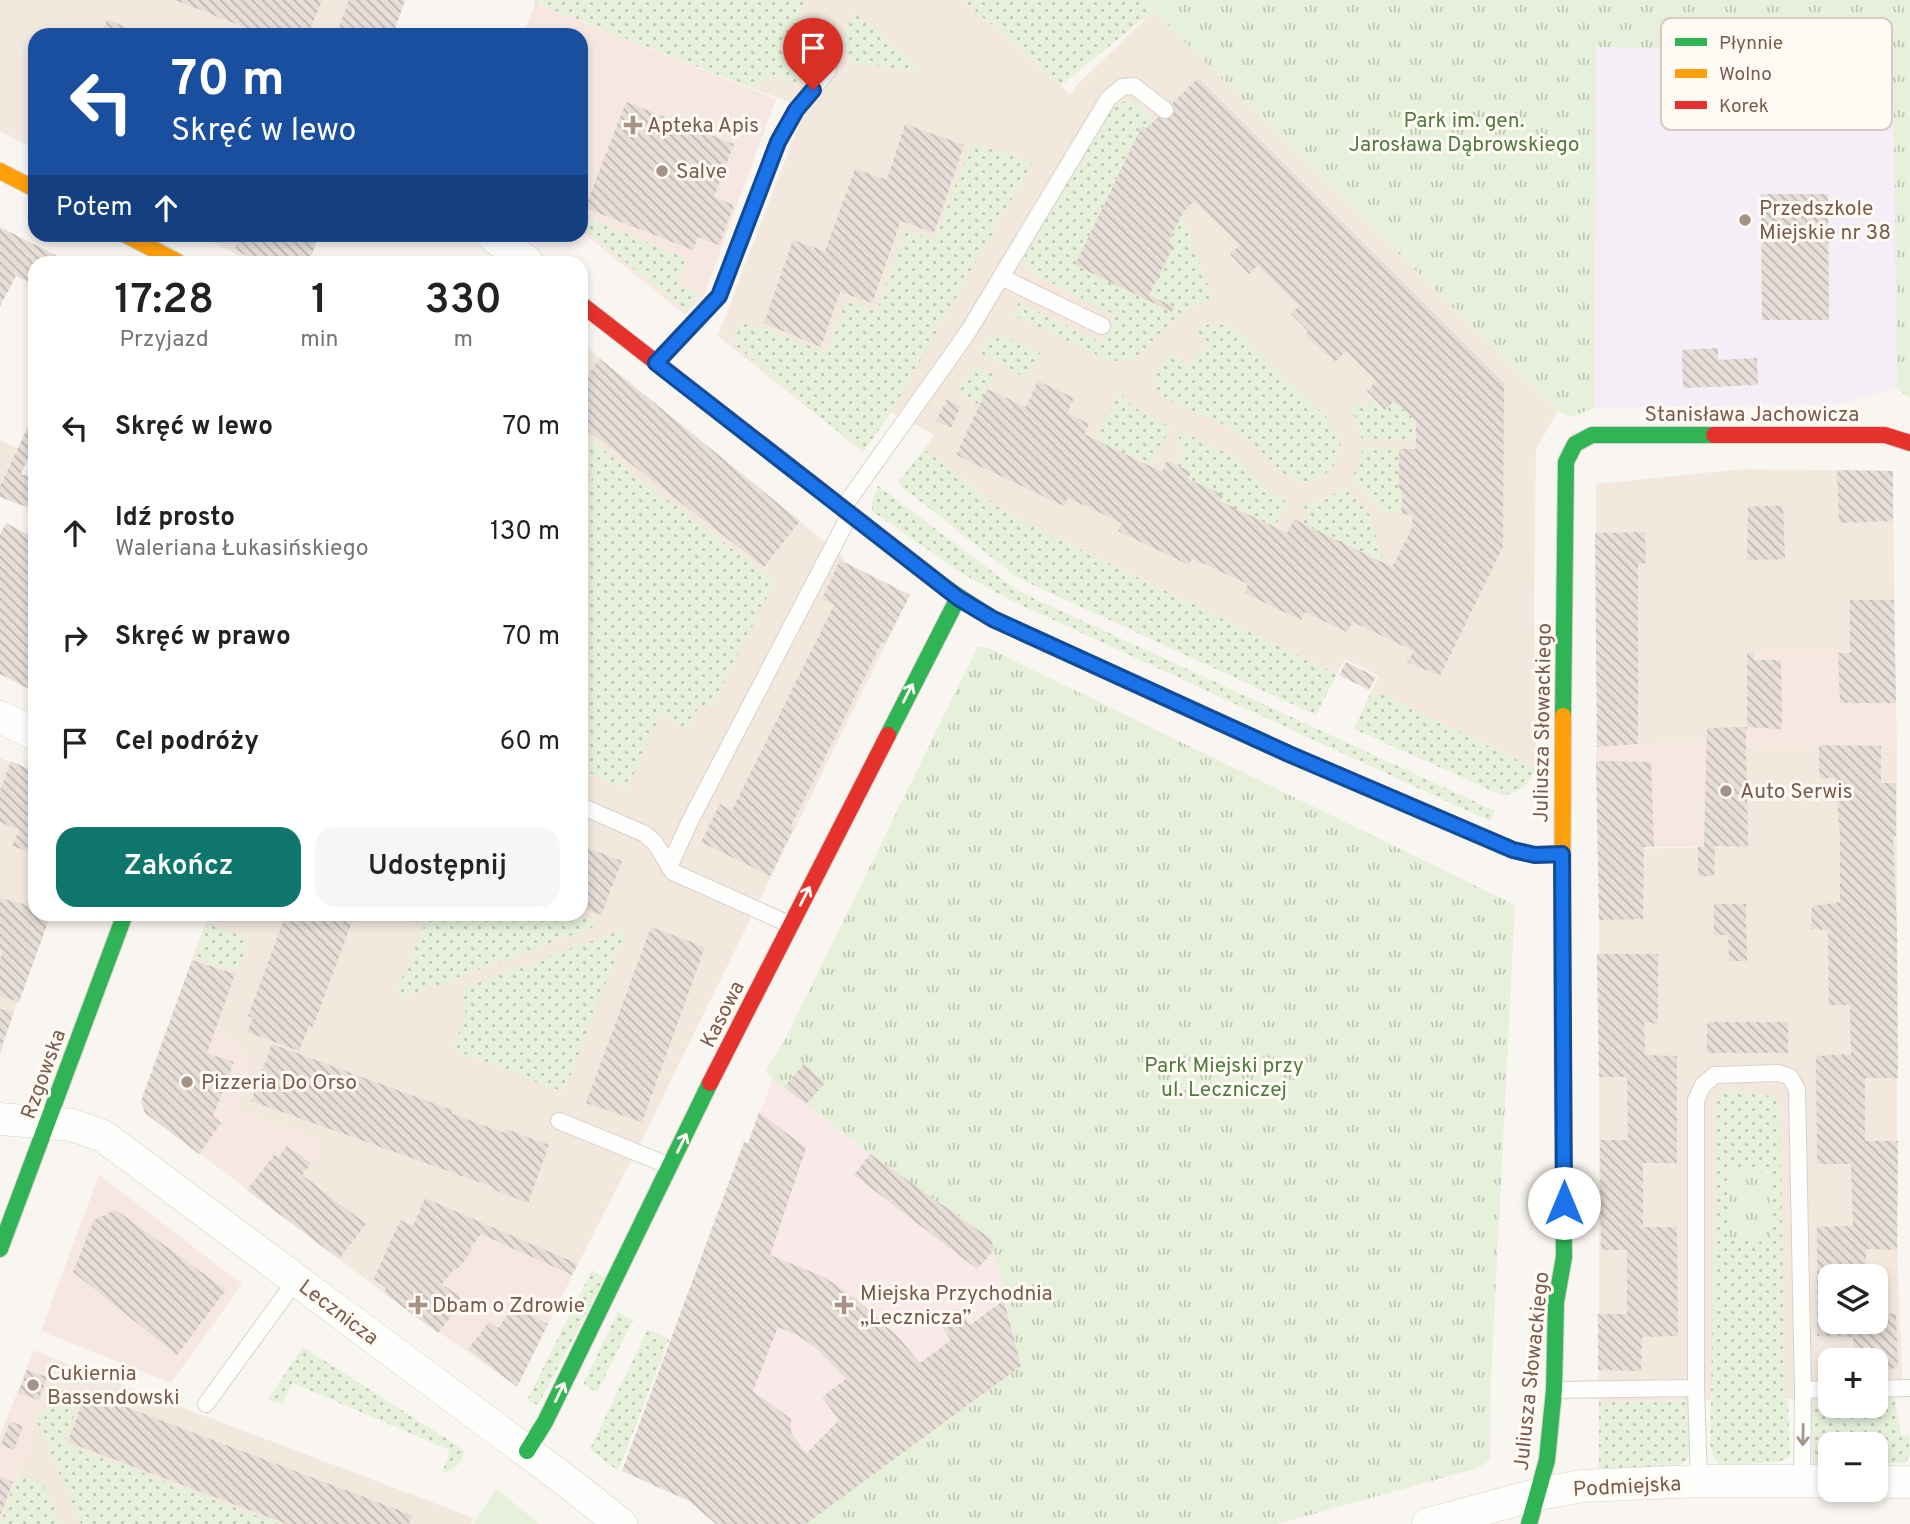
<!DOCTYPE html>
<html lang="pl">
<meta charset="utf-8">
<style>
:root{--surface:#fff;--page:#f6f6f6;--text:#222;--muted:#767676;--accent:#0f766e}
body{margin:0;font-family:Overpass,sans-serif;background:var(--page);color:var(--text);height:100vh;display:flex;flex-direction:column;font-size:26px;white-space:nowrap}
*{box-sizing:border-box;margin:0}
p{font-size:23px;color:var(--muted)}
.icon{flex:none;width:38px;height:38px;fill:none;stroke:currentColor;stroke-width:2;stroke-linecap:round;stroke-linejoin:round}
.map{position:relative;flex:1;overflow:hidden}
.panel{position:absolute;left:28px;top:256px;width:560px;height:665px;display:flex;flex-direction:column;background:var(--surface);border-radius:21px;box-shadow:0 4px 10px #0003}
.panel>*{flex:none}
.guide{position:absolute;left:28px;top:28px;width:560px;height:214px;border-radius:21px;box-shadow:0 4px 10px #0003;background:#1a4fa0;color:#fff;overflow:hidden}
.fabs{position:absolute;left:1818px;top:1264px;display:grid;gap:14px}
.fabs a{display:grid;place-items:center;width:70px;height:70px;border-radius:14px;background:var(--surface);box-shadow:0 4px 10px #0003;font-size:35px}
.pin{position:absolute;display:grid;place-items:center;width:60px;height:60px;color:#fff;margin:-72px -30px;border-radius:50% 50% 50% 0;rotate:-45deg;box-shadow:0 0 7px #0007}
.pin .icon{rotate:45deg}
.me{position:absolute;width:77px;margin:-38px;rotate:0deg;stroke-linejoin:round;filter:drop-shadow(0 0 5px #0008)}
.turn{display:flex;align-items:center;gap:24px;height:147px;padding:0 28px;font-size:32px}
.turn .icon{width:91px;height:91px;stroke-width:2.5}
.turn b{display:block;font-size:49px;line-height:60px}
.then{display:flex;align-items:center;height:66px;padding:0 28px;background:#0003;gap:14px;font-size:26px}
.eta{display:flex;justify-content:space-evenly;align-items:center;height:119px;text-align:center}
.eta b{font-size:42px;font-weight:600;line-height:49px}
.button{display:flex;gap:14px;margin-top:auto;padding:14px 28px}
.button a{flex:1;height:80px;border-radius:21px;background:var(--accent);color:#fff;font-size:28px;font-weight:600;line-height:80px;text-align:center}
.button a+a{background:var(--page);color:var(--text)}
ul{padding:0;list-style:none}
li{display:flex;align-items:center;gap:21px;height:105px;padding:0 28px}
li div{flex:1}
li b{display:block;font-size:26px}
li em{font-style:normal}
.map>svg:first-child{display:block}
.residential{fill:#f2e8de;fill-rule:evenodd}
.commercial{fill:#f6e8e1}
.education{fill:#f6eef6}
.medical{fill:#fae9e9}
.grass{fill:url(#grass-dots)}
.park{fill:url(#park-tufts)}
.garden{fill:#e7f0db}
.building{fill:url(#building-back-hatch);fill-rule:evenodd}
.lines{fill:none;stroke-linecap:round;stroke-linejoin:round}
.lane-casing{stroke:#d7d1cb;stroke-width:18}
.street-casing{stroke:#d7d1cb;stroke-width:33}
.fast-casing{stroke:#d9d2cb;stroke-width:18}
.slow-casing{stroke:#d9d2cb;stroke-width:18}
.jam-casing{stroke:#d9d2cb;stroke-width:18}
.lane{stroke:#fefefd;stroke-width:16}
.street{stroke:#fefefd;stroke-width:32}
.fast{stroke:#30b455;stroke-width:16}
.slow{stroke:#ff9f0a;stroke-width:16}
.jam{stroke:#e5322d;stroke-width:16}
.oneway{stroke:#fffaf3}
.oneway2{stroke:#a8958b}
.route-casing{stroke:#114b97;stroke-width:18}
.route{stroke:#1a73e8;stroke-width:12}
.poi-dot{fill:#a69286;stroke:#fffaf3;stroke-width:2.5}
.labels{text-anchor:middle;stroke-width:6;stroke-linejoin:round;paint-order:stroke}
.park-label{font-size:21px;fill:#537a41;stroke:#fffaf3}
.poi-label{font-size:21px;fill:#7a5c4d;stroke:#fffaf3;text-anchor:start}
.street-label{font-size:21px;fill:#7a5c4d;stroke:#fffaf3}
.key{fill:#fffaf3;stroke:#d7cbc1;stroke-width:2}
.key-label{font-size:19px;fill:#7a5c4d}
</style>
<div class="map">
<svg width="1910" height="1524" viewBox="0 0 1910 1524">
<defs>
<pattern id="grass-dots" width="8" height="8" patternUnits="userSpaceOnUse" patternTransform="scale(1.75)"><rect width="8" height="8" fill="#e7f0db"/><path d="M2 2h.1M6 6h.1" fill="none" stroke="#c0c6b4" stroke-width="1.8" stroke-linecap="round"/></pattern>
<pattern id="park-tufts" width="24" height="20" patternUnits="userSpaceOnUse" patternTransform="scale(1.75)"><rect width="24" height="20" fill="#e7f0db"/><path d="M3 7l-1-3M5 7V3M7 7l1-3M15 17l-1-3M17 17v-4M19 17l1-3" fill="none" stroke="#c0c6b4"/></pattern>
<pattern id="building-back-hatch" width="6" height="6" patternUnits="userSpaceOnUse" patternTransform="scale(1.75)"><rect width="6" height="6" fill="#e6ded7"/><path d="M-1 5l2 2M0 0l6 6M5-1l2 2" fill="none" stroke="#bfb7b1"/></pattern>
</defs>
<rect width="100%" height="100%" fill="#f9f5f0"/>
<path class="residential" d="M0 0H405L392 35H35V149L0 131Z
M786 0H963L1061 85 1069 96 1076 86 1153 11 1558 411 1536 449 1534 605 1536 769 1372 690 1379 676 1345 659 1337 674 1007 514 924 449 935 435 891 412 863 452 718 336 805 108 754 89Z
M198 235H319L309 262H252Z
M581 343 841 555 846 563 910 595 642 1139 578 1264 384 1293 275 1210 318 1141 239 1111 235 1102 249 1063 218 1024 235 974 192 960 209 914H581Z
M0 440 18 448 0 485Z
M1743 469 1893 471 1895 653 1747 727 1746 739 1597 747 1596 484Z
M1746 747H1897V1250L1903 1397H1876V1360H1830V1398L1599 1402V849L1747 847ZM1830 1276H1876V1321H1830Z
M0 758 35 772V914H51L14 1012 0 1055Z
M57 1360 474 1518 470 1524H0Z"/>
<path class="commercial" d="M535 3 776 99 705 293 685 315 581 231V35H523Z
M1747 653H1895L1897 747H1746L1747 847H1644L1596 761 1597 747 1745 739Z
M192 960 235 974 218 1024 249 1063 235 1102 239 1111 318 1141V1151L311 1163 275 1210 145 1113 141 1101Z
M99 1175 242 1284 171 1383 41 1331Z
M425 1198 578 1264 517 1387 384 1293Z
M34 1350 57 1360 0 1523V1436Z"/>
<path class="education" d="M1596 47 1894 52 1897 388 1842 404 1595 408Z"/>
<path class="medical" d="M773 1079 870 1154 991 1239 1021 1366 806 1524H716L689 1501 622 1471 744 1142 748 1143Z"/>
<path class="grass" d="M536 0H805L782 62C793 69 799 72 801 85L770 76 754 89 535 3Z
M963 0H1142L1153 11 1061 85Z
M854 12 923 71 852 63C838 45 847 31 854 12Z
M1126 101 1138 104 1154 121 1146 129 1141 127 1075 265 1172 312 1174 307 1149 295 1173 245 1168 242 1182 216 1214 301 1201 303 1181 312 1140 354 1123 362 1106 359 1019 318 1011 316 1019 302 1101 343 1115 315 1028 271 1024 259 1026 252 1107 112 1119 103Z
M972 142 1033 162 891 412 863 452 733 343 742 322 827 352 845 302 877 310 905 231 935 239Z
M583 216 686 258 678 286 701 293 687 311 581 227Z
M1209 324 1225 325 1237 330 1333 424C1340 433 1342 442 1339 454 1337 463 1331 470 1323 475 1290 500 1264 448 1240 433 1217 420 1190 410 1166 399L1156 391C1150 373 1161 365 1173 353L1187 365 1208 344 1195 330Z
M989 337H1004L1040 353 1030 375 1024 377 983 355 981 349Z
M976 365 994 374 980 405 962 396 959 389 972 366Z
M1119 392 1135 408 1171 427 1150 466 1096 440Z
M1374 399 1385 410 1394 401 1413 418 1412 439H1362L1355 417 1349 409 1357 402 1364 408Z
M1182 431 1234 457 1272 494 1289 503 1274 527 1220 501 1222 495 1188 479 1191 472 1176 465 1184 450 1176 445Z
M581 433 775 582 711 708 700 704 688 730 660 715 627 789 581 769V494L595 475 581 463Z
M1363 447 1399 449V489L1403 490 1401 512H1382L1351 478 1358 467Z
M924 449 1007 514 1337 674 1316 715 1018 578 901 486 900 480Z
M878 486 1018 591 1495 811 1490 821 1012 601 963 574 872 511V500Z
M1345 487 1369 514 1384 564 1303 524 1310 511 1301 506 1302 504 1324 500Z
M1372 690 1536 769C1527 787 1523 789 1504 796L1354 729Z
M394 914H578L597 921 596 926 400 999 397 990 424 926Z
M208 921 243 937 247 948 236 970 195 958Z
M627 928 564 1092 452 1049C461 1025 472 1014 461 989Z
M1720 1092C1737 1092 1771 1089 1780 1105L1785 1401H1788L1790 1456 1779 1462 1721 1465 1714 1459 1710 1444 1717 1099Z
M592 1270 605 1278 538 1405 527 1400Z
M618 1312 633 1320 597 1392 583 1385Z
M648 1329 669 1339 618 1471 590 1449Z
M303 1347 464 1450C463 1464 454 1469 442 1474L450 1450 292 1383 282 1404 270 1401 269 1397Z
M82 1394 64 1443 278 1524H81L36 1419 43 1411Z
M1876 1397H1894L1901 1435H1909L1910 1455 1905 1463H1876V1444H1830V1463H1813L1811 1399 1830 1398V1405H1876Z
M1689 1401V1454L1686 1461 1677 1467 1599 1469V1402Z
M17 1475 43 1483 62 1524H0Z"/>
<path class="park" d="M1142 0H1910V398L1897 388 1893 52 1596 47 1595 408 1570 417 1558 411Z
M978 646 986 647 1515 905 1491 1379 1490 1459 1478 1468 1277 1524H806L1021 1366 991 1239 870 1154 773 1079 766 1070 786 1038Z
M1729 1171 1771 1172 1770 1242 1728 1240Z"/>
<path class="garden" d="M496 1489 540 1524H473Z"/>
<path class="building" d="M175 0H322L308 35H264Z
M349 0H405L393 35H336Z
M108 19 135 32 136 30 147 35H100Z
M1198 78 1504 383 1503 547 1440 676 1407 662 1414 651 1353 622 1347 632 1305 612 1301 620 1244 593 1248 584 1192 558 1189 565 1118 531 1122 523 1068 498 1064 506 956 455 987 389 1026 407 1038 381 1074 398 1067 413 1089 424 1084 434 1162 472 1167 461 1191 472 1188 479 1223 495 1220 501 1287 533 1294 519 1392 567 1412 528 1413 515 1401 514 1403 490H1399V449H1416V421L1394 401 1385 410 1367 391 1376 381 1346 351 1335 362 1305 335 1308 331 1291 314 1299 306 1258 265 1249 274 1230 254 1240 245 1194 201 1184 211 1168 242 1174 245 1149 295 1174 307 1172 312 1075 265 1142 126 1146 129Z
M626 102 734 144 714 197 734 205 719 245 698 237 693 250 585 208Z
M905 124 964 145 934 233 901 221 872 303 840 292 821 347 764 323 793 240 825 251 855 169 887 180Z
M1761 194H1828L1829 320H1762Z
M0 227 65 260 64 262H35V285L16 276 0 306Z
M240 234H319L309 262H257L235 249Z
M470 255 480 262H449Z
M1718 348V360L1757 358 1758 385 1683 388 1682 350Z
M600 359 800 521 764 567 581 425V383Z
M947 399 961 406 951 428 936 421Z
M28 427 35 430V442L21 474 35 479V510L0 497V486Z
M581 468 590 475 581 487Z
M1837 470 1893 471V521L1839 523Z
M1783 505 1785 559 1747 560 1748 507Z
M6 523 35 538V681L31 690 0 674V535Z
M1645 532 1646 563 1638 564V744L1597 747 1595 533Z
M840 560 910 595 885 643 882 642 791 826 794 827 770 876 701 842 720 804 732 810 834 605 822 599Z
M1850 600H1894L1896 703H1840L1838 653H1850Z
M1747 653H1754V660H1781L1782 729 1747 727Z
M1346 662 1376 677 1369 690 1339 675Z
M1747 727 1746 739 1748 847 1715 846 1714 876H1698V847H1704L1707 728Z
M1819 745 1881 746V783H1896V836H1893L1897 930 1898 1078H1865V1141H1898L1897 1250 1866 1249V1276H1830V1321H1876V1313L1896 1314 1898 1368 1876 1370V1360H1854L1853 1337 1817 1336V1227L1853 1226 1851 1164H1817L1816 1056 1851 1054 1850 1005H1829L1828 930 1811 929 1812 906 1840 902V837L1835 778H1819Z
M11 761 35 772V854L12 846 19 830 0 822V791Z
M1596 761 1651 762 1654 847H1644L1643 919 1599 920Z
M581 845 622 861 601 915 581 907Z
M0 898 26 905 29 898 35 900V914H51L19 1002 0 996V960L3 951 0 950Z
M1714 904H1746L1747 961H1729L1728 935H1714Z
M286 914H355L313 1027 309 1026 299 1051 247 1032 253 1018 248 1016Z
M651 927 705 947 642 1122 586 1103Z
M1597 954H1658V1024L1644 1022 1645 1055 1677 1056V1163H1643V1227H1677L1678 1336 1642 1337 1641 1371 1598 1370V1314H1627V1250H1601L1600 1140H1628L1627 1077H1599Z
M192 960 235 974 207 1053 234 1062 213 1116 221 1123 199 1154 145 1113 141 1101Z
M0 1009 14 1012 0 1051Z
M1707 1022H1788V1053H1707Z
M272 1044 452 1110V1114L505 1133 506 1129 549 1145 528 1203 492 1189 493 1187 251 1101Z
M804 1064 825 1083 806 1104 784 1087Z
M759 1112 806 1148 770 1255 824 1277 855 1298 899 1338 920 1363 951 1340 938 1322 957 1308 970 1325 1004 1300 1021 1366 806 1524H716L689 1501 622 1471 744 1142 748 1144ZM778 1327 799 1336 818 1350 846 1379 822 1397 839 1420 806 1454 791 1432V1419L753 1391Z
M287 1146 311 1163 302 1175 366 1224 339 1259 247 1190 274 1155 278 1158Z
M870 1154 991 1239 994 1250 977 1269 854 1175Z
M425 1198 487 1225 578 1264 572 1275 481 1234 470 1248 472 1250 457 1270 455 1268 442 1284 464 1300 438 1333 384 1293 386 1288 374 1279 400 1220 413 1226Z
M116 1210 226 1290 177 1355 73 1272 94 1220Z
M514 1307 548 1324 517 1387 468 1349 489 1322 498 1328Z
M27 1370 47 1377 39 1400 18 1393Z
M86 1392 412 1515 409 1524H287L68 1442Z
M10 1421 23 1426 14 1450 1 1445Z
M0 1477 13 1482 0 1515Z"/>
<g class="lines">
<defs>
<path id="lane" d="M1001 277 1102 326
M656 363 719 296 778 142 796 110 828 70
M843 508 968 332 1108 99 1122 87 1134 86 1165 110
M581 806 645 834 655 843 673 872 791 925
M669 867 690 821 850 514
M559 1121 670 1166
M1696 1388 1699 1481
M1876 1389 1910 1388
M1554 1390 1696 1388V1100L1703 1085 1715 1075 1779 1073 1790 1077 1797 1089 1803 1390 1830 1389
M206 1404 296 1280
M1802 1481 1803 1390"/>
<path id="street" d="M491 234 527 262
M0 717 35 734
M0 1119 72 1125 103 1136 565 1480 621 1524
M1876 1482H1910
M1428 1524 1539 1494 1582 1486 1699 1481H1830"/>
<path id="fast" d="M946 588 993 619 1288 754 1409 805
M1563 716 1566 462 1575 444 1592 435H1714
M888 735 958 598
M0 1249 125 914
M527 1451 545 1422 710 1083
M1529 1524 1547 1460 1554 1390 1556 1302 1564 1257 1562 1001"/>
<path id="slow" d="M0 171 35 189
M124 234 178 262
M1562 1001 1563 716"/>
<path id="jam" d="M581 304 946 588
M1714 435H1885L1910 443
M1409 805 1513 850 1535 855 1562 854
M710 1083 888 735"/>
</defs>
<use href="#lane" class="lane-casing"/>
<use href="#street" class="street-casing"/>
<use href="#fast" class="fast-casing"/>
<use href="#slow" class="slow-casing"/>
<use href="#jam" class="jam-casing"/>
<use href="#lane" class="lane"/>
<use href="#street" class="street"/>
<use href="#fast" class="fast"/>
<use href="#slow" class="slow"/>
<use href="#jam" class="jam"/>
</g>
<defs><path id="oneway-shaft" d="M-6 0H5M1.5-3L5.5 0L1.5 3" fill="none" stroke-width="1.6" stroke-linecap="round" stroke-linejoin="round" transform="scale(1.75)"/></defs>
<g class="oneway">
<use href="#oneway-shaft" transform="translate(908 693) rotate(-63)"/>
<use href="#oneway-shaft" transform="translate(805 896) rotate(-63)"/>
<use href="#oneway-shaft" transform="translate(682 1143) rotate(-64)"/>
<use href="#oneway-shaft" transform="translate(560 1392) rotate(-64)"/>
</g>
<use class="oneway2" href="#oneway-shaft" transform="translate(1803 1435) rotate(91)"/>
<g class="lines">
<defs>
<path id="route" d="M813 90 796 110 778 142 719 296 656 363 958 598 993 619 1289 754 1513 850 1535 855 1562 854 1564 1203"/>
</defs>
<use href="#route" class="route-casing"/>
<use href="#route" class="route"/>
</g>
<g class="poi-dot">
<path d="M629.5 114.5h7v7h7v7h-7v7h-7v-7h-7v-7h7z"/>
<circle cx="662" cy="171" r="7"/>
<circle cx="1745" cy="220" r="7"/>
<circle cx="1726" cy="791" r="7"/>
<circle cx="187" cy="1082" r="7"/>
<path d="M414.5 1294.5h7v7h7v7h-7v7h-7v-7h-7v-7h7z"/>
<path d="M840.5 1294.5h7v7h7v7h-7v7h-7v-7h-7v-7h7z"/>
<circle cx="33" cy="1385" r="7"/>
</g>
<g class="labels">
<g class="park-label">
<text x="1464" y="127">Park im. gen.<tspan x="1464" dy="24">Jarosława Dąbrowskiego</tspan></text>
<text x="1224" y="1072">Park Miejski przy<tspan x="1224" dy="24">ul. Leczniczej</tspan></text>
</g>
<g class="poi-label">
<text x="647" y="132">Apteka Apis</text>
<text x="676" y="178">Salve</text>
<text x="1759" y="215">Przedszkole<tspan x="1759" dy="24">Miejskie nr 38</tspan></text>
<text x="1740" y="798">Auto Serwis</text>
<text x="201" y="1089">Pizzeria Do Orso</text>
<text x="860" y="1300">Miejska Przychodnia<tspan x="860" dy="24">„Lecznicza”</tspan></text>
<text x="432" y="1312">Dbam o Zdrowie</text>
<text x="47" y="1380">Cukiernia<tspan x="47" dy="24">Bassendowski</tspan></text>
</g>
<g class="street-label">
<text x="1752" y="421">Stanisława Jachowicza</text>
<text transform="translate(1542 723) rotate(-89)" y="7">Juliusza Słowackiego</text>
<text transform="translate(722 1014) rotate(-63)" y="7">Kasowa</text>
<text transform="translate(43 1074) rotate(-70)" y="7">Rzgowska</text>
<text transform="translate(339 1312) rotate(37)" y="7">Lecznicza</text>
<text transform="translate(1531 1371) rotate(-84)" y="7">Juliusza Słowackiego</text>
<text transform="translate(1627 1486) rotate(-3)" y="7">Podmiejska</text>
</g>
</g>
<rect x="1661" y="18" width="231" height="112" rx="10" class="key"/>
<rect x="1675" y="38" width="32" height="8" fill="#30b455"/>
<rect x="1675" y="69" width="32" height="9" fill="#ff9f0a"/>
<rect x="1675" y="101" width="32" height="8" fill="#e5322d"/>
<g class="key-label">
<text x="1719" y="49">Płynnie</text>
<text x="1719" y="80">Wolno</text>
<text x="1719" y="112">Korek</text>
</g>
</svg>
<div class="fabs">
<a><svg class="icon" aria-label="layers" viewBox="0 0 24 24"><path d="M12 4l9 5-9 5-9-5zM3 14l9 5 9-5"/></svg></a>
<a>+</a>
<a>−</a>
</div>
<div class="pin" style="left:813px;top:90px;background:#d93025"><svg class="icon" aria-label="arrive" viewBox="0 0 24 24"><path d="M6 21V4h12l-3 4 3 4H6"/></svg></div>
<svg class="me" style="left:1564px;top:1203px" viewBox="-20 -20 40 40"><circle r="19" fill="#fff"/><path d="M0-13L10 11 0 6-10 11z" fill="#1a73e8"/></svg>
<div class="guide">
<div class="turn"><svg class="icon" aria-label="left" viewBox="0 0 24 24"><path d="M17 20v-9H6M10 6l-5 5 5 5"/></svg><div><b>70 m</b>Skręć w lewo</div></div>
<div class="then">Potem<svg class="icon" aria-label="ahead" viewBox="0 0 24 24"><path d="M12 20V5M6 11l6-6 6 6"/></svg></div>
</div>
<section class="panel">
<div class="eta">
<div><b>17:28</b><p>Przyjazd</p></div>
<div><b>1</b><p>min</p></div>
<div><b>330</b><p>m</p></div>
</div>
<ul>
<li><svg class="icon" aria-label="left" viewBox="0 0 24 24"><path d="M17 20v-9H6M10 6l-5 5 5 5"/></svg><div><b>Skręć w lewo</b></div><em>70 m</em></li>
<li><svg class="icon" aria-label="ahead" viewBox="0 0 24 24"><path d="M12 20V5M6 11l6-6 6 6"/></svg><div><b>Idź prosto</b><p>Waleriana Łukasińskiego</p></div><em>130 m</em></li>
<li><svg class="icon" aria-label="right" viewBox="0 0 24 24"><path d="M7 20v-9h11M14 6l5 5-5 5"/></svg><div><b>Skręć w prawo</b></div><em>70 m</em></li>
<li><svg class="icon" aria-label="arrive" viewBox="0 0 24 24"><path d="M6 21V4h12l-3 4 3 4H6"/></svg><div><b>Cel podróży</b></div><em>60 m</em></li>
</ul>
<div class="button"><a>Zakończ</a><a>Udostępnij</a></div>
</section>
</div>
